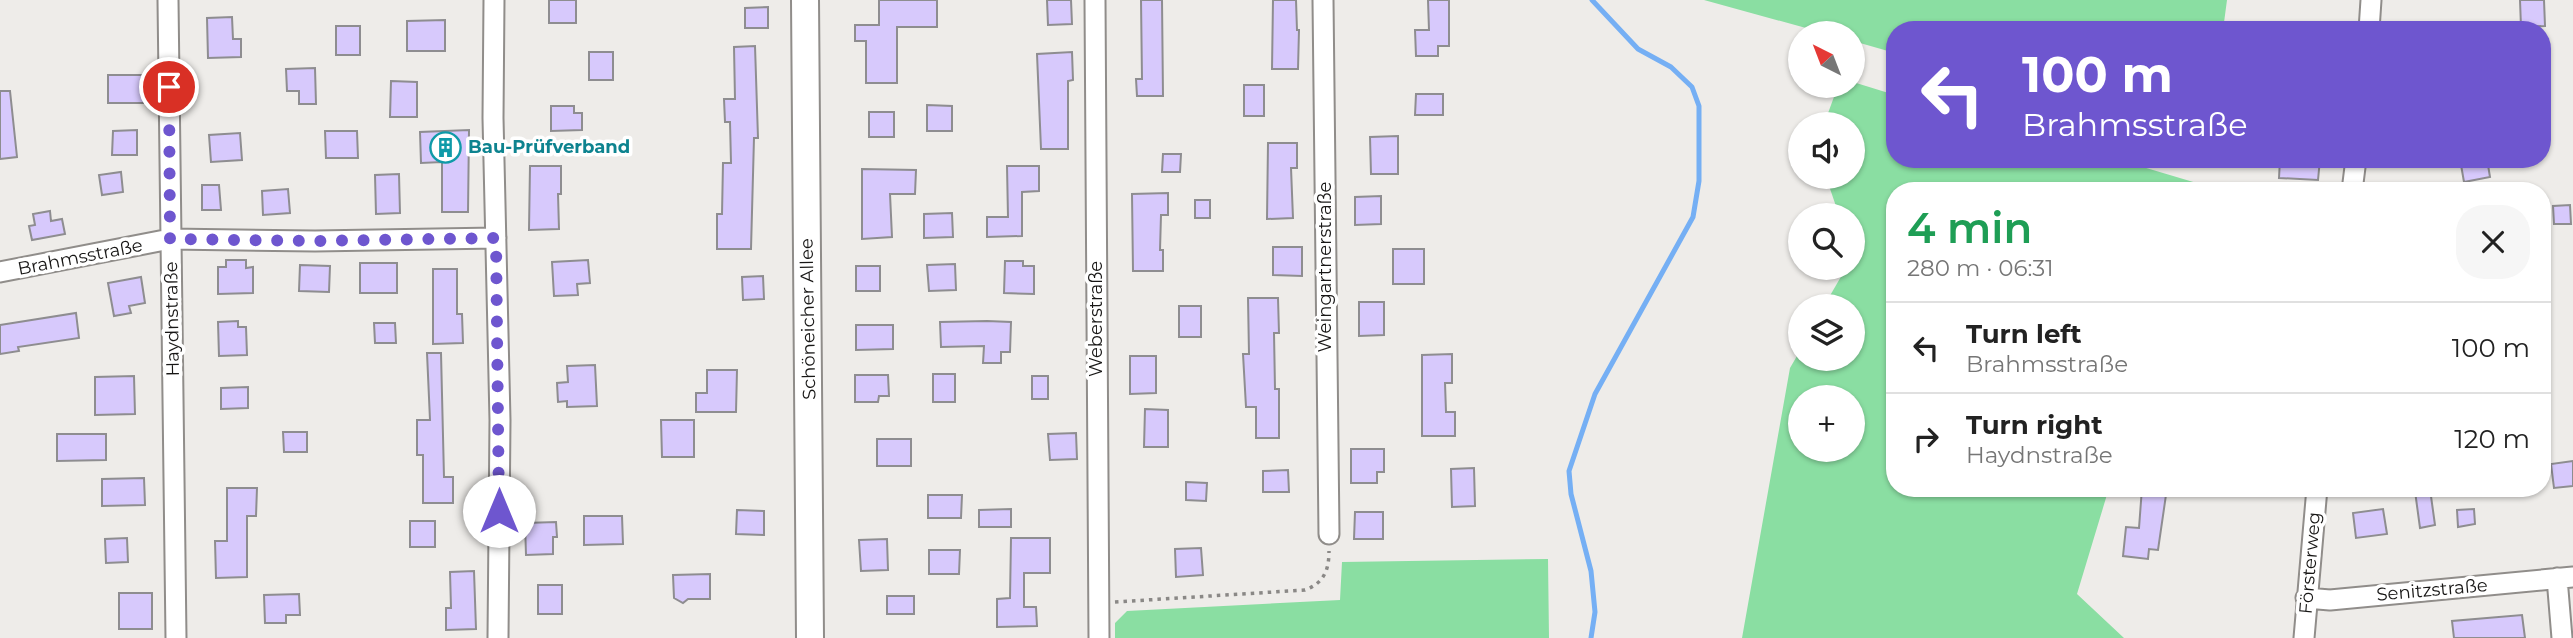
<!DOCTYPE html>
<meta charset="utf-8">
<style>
:root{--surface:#fff;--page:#f6f6f6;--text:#222;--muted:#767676;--line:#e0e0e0}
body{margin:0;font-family:Montserrat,sans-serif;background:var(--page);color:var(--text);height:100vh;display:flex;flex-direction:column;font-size:26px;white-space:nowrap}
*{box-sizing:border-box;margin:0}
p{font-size:23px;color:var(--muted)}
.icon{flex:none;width:38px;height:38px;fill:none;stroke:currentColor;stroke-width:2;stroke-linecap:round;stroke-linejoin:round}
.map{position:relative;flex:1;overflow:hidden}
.sheet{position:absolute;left:1886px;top:182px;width:665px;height:315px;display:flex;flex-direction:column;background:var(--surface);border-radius:28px;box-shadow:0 2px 5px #0004}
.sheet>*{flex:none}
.guide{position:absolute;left:1886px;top:21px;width:665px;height:147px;border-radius:28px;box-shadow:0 2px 5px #0004;background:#6e56cf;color:#fff;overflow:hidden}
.needle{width:46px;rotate:318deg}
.tools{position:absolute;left:1788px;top:21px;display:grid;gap:14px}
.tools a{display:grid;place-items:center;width:77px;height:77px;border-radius:50%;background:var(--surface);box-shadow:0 2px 5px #0004;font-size:35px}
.pin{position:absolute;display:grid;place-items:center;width:60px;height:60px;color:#fff;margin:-30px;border:4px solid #fff;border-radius:50%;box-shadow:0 2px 7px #0007}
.me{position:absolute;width:77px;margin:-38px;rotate:0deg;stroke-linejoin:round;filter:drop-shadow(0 0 5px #0008)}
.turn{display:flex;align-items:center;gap:24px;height:147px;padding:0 21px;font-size:32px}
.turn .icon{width:91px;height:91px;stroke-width:2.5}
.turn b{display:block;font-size:49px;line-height:60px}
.round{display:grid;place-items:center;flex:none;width:74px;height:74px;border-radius:28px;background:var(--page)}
.headline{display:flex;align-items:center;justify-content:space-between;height:119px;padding:0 21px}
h1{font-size:42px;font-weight:600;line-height:52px;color:#1e9e55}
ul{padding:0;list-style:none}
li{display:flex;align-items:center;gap:21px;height:91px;padding:0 21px;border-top:2px solid var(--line)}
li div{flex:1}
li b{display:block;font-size:26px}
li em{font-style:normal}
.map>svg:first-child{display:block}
.green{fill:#8adea2;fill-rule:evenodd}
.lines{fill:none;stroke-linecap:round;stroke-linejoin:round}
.stream{stroke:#75aff4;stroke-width:5}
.building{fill:#d7c9fc;stroke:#8e8d90;stroke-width:2}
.street-casing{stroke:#908d8a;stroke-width:23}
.secondary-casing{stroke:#908d8a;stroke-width:30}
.path{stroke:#8a8886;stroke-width:3.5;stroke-dasharray:3.5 5;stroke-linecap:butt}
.street{stroke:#fff;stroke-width:19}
.secondary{stroke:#fff;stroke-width:26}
.route{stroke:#6e56cf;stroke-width:12;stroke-dasharray:0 21.6}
.labels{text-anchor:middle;stroke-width:7;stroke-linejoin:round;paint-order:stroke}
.culture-label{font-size:18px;font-weight:bold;fill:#0d838f;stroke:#fff;text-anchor:start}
.street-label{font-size:18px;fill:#171615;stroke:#fff}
</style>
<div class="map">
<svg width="2573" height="638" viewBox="0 0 2573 638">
<rect width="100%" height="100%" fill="#eeece9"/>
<path class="green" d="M1704 0H2227L2223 30H1895V53L1853 41V33H1824Z
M1853 82 1895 95V159H2116L2200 184 2198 191H1895V488H2109L2077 594 2124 638H1742L1790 368 1801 349V359H1853V306H1824L1846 268H1853V215H1839L1826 177H1853V124H1824L1838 86H1853ZM1801 397H1853V450H1801Z
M1548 559 1549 638H1115V623L1127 611 1340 600 1342 562Z"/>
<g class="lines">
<path class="stream" d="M1591 638 1595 612 1591 571 1571 494 1569 471 1595 394 1693 217 1699 181V106L1692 87 1671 67 1638 49 1592 0"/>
</g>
<path class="building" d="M549 0H576V23H549Z
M879 0H937V27H897V83H866V41H855V25H879Z
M1047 0H1071L1072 24 1048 25Z
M1141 0H1162L1163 96H1137L1136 79H1142Z
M1273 0H1296L1297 30H1299L1298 69H1272Z
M1428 0H1449V46H1438V56H1416L1415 30H1429Z
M2520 0H2544L2545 26 2521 27Z
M768 7V28H745V8Z
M232 17 233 39H241V57L208 58 207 18Z
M445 20V51H407V21Z
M336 26H360V55H336Z
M755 46 758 138H754L751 249H717V214H722L723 163H731L730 122H725L724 99H735L734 47Z
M589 52H613V80H589Z
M1072 52 1073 80 1068 81V149H1041L1037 54Z
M315 68 316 104H299V91H287L286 69Z
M108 75H145V103H108Z
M391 81 417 82V117H390Z
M1244 85H1264V116H1244Z
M0 91H10L17 157 0 159Z
M1416 94H1443V115H1415Z
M927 105 952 106V131H927Z
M551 106H574V113H582V130L551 131Z
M869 112H894V137H869Z
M137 130V155H112L113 131Z
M469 130 468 212H442V162L421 163 420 132Z
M325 131H357L358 158H326Z
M240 133 242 160 211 162 209 135Z
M1398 136V174H1371L1370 137Z
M1268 143H1297V168H1291L1293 218 1267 219Z
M1163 154H1181L1180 172H1162Z
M2280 159H2320L2318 180 2279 178Z
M2460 159H2487L2490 177 2464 182Z
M530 166H561V194H558L559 229 529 230Z
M1007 166H1039V191L1022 192V236L987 237V217H1008Z
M862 169 916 170 915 194H890L892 237 862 239Z
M121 172 123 192 102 195 99 175Z
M399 174 400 213 376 214 375 175Z
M202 185H219L221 210H202Z
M288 189 290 213 263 215 262 191Z
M1168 193V215H1161L1160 250H1163V271H1133L1132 194Z
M1381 196V224L1355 225V197Z
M1195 200H1210V218H1195Z
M2570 205 2571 224H2554L2553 206Z
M50 211 51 221 62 219 65 234 32 240 29 226 35 225 33 214Z
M952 213 953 237 924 238V214Z
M1273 247H1302V276L1273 275Z
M1393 249H1424V284H1393Z
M226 260H246V268L253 267V293L218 294V267H226Z
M588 260 590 283 577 284 578 295 554 296 552 262Z
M1005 261H1023V266H1034V294L1004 293Z
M360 263H397V293H360Z
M955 264 956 290 929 291 927 265Z
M300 265 330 266 329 292 299 291Z
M856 266H880V291H856Z
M433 269H457V314H462L463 343 433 344Z
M763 276 764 299 743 300 742 277Z
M141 277 145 303 129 306 131 313 114 316 108 283Z
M1248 298H1278L1279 333H1274L1275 389H1279V438H1256V407H1246L1243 354H1249Z
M1359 302H1384V335L1359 336Z
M1179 306H1201V337H1179Z
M76 313 79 338 18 347 19 351 0 354V325Z
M238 321V327H246L247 355 219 356 218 322Z
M987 321 1011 322 1010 352H1001V363H983L984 346 941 347 940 322Z
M374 323H395L396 343H375Z
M856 325H893V349L856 350Z
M427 353H441L444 477H453V503H423V455H417V420H430Z
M1452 354V383H1445L1446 412H1455V436H1422V355Z
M1130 356H1156V393L1130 394Z
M595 365 597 406 567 407V401L558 402 557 383 568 382 567 366Z
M707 370H737L736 412H696V393H707Z
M933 374H955V402H933Z
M855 375H888L889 396H879L878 402H855Z
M134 376 135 414 95 415V377Z
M1032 376H1048V399H1032Z
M248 387V408L221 409V388Z
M1145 409 1168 410V447H1144Z
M661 420H694V457H662Z
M283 432H307V452H284Z
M1076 433 1077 459 1050 460 1048 434Z
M57 434H106V460L57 461Z
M877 439H911V466H877Z
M1351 449H1384V472H1377V483H1351Z
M2573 461V486L2554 488 2551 464Z
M1474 468 1475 506 1452 507 1451 469Z
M1288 470 1289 492H1263V471Z
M144 478 145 505 102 506V479Z
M1186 482 1207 483 1206 501 1186 500Z
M227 488H257L256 516H247V577L216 578 215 541H227Z
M2142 488H2167L2158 550 2149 549 2148 559 2123 556 2126 527 2139 528Z
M2430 489 2435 525 2420 528 2415 491Z
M928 495H962L961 518H928Z
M1011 509V527H979V510Z
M2383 509 2387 534 2356 538 2353 513Z
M2474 509 2475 524 2458 527 2457 510Z
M737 510 764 511V535L736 534Z
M1355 512H1383V539H1354Z
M584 516H622L623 544 584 545Z
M410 521H435V547H410Z
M556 522 557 537H553V554L526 555 525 523Z
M127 538 128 562 106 563 105 539Z
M1011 538H1050V573H1024V607H1036L1037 626 997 627V599L1010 598Z
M887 539 888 570 861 571 859 540Z
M1201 548 1203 575 1176 577 1175 549Z
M929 550H960L959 574H929Z
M474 571 476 629 446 630V608H451L450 572Z
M710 574V599H688L683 603 674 598 673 575Z
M538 585H562V614H538Z
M119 593H152V629H119Z
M299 594 300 615H286V623H265L264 595Z
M887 596H914V614H887Z
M2522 615 2525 638H2454L2452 621Z"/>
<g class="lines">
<defs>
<path id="street" d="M168 0 176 638
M494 0 493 118 500 420 498 638
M1095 0 1099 638
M1323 0 1329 534
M2369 30 2371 0
M2352 191 2356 159
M0 272 170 239 315 241 496 238
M2557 578 2562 638
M2306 598 2330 600 2573 577
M2304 638 2317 488"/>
<path id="secondary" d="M805 0 810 638"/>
</defs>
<use href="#street" class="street-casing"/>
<use href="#secondary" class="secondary-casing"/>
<path class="path" d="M1115 602 1305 590C1324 583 1329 570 1329 551"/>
<use href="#street" class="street"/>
<use href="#secondary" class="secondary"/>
</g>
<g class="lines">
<path class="route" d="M169 87 170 239 315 241 496 238 499 511"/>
</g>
<defs>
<symbol id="building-ring" viewBox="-11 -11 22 22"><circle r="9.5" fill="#fff" stroke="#0f9aa8" stroke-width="1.5"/><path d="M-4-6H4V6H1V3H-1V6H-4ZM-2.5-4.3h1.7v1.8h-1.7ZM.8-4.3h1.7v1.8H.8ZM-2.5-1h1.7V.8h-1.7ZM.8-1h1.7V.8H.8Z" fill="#0f9aa8"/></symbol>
</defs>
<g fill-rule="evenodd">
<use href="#building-ring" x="428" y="130" width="35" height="35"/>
</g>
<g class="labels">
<g class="culture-label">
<text x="468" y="153">Bau-Prüfverband</text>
</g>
<g class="street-label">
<text transform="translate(80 257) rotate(-11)" y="6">Brahmsstraße</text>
<text transform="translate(1325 267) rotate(-90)" y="6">Weingartnerstraße</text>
<text transform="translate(172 319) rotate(-91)" y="6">Haydnstraße</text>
<text transform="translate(808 319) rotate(-91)" y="6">Schöneicher Allee</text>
<text transform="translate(1096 319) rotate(-90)" y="6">Weberstraße</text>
<text transform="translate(2310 563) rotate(-85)" y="6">Försterweg</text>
<text transform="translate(2432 590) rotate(-5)" y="6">Senitzstraße</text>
</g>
</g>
</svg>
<div class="tools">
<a><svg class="needle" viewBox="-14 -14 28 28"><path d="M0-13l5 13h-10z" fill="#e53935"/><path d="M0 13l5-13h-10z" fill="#767676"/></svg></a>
<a><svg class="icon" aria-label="sound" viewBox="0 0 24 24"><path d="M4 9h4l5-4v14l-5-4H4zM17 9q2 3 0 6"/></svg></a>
<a><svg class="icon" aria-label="search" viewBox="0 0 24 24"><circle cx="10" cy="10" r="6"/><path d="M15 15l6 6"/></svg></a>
<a><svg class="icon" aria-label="layers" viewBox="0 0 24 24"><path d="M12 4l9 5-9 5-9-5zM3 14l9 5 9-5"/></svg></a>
<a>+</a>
</div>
<div class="pin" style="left:169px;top:87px;background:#d93025"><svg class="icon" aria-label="arrive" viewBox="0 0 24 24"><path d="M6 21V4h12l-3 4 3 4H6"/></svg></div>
<svg class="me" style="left:499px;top:511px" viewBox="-20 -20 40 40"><circle r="19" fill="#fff"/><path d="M0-13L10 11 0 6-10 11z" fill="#6e56cf"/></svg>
<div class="guide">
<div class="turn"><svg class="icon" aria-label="left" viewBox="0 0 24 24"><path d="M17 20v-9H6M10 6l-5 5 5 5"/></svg><div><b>100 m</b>Brahmsstraße</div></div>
</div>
<section class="sheet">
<div class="headline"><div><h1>4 min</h1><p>280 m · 06:31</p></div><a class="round"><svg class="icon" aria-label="close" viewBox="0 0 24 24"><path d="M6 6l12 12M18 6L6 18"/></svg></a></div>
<ul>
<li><svg class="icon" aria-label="left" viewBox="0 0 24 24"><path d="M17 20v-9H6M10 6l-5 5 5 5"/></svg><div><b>Turn left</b><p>Brahmsstraße</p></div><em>100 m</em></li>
<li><svg class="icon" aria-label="right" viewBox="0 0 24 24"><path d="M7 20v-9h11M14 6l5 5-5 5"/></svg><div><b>Turn right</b><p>Haydnstraße</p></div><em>120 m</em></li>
</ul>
</section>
</div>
